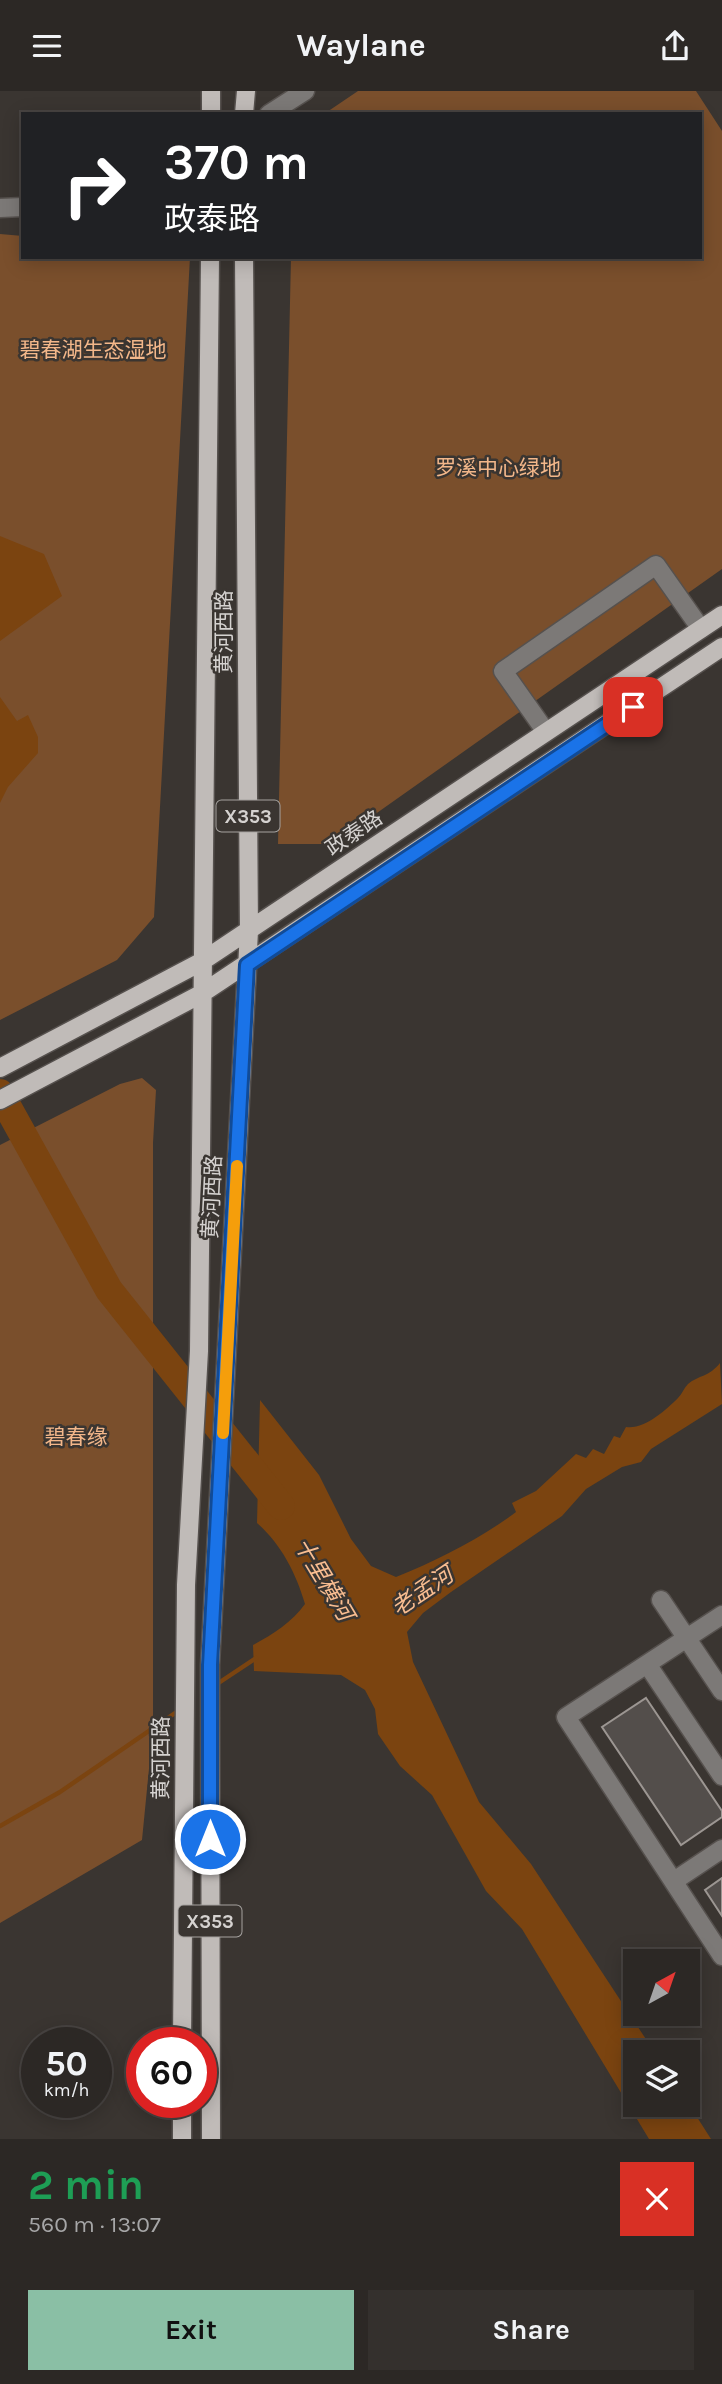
<!DOCTYPE html>
<meta charset="utf-8">
<style>
:root{--surface:#2c2825;--page:#34302d;--text:#f1f3f6;--muted:#a6a6a7;--line:#484442;--accent:#8abfa5}
body{margin:0;font-family:Karla,"Noto Sans SC",sans-serif;background:var(--page);color:var(--text);height:100vh;display:flex;flex-direction:column;font-size:26px;white-space:nowrap}
*{box-sizing:border-box;margin:0}
p{font-size:23px;color:var(--muted)}
.icon{flex:none;width:38px;height:38px;fill:none;stroke:currentColor;stroke-width:2;stroke-linecap:round;stroke-linejoin:round}
.map{position:relative;height:2048px;overflow:hidden}
.panel{display:flex;flex-direction:column;background:var(--surface);flex:1}
.panel>*{flex:none}
.banner{position:absolute;left:21px;top:21px;width:681px;height:147px;border-radius:0px;box-shadow:0 4px 18px #0003,0 0 0 2px var(--line);background:#202124;color:#fff;overflow:hidden}
.needle{width:46px;rotate:40deg}
.controls{position:absolute;left:623px;top:1858px;display:grid;gap:14px}
.controls a{display:grid;place-items:center;width:77px;height:77px;border-radius:0px;background:var(--surface);box-shadow:0 4px 18px #0003,0 0 0 2px var(--line);font-size:35px}
.speed{position:absolute;left:21px;top:1936px;display:flex;gap:14px;font-size:35px;font-weight:700;text-align:center}
.speed>*{display:grid;place-content:center;width:91px;height:91px;border-radius:50%;background:var(--surface);box-shadow:0 4px 18px #0003,0 0 0 2px var(--line);line-height:1}
.speed small{font-size:18px;font-weight:400}
.speed .limit{border:10px solid #d22;background:#fff;color:#111}
.pin{position:absolute;display:grid;place-items:center;width:60px;height:60px;color:#fff;margin:-30px;border-radius:14px;box-shadow:0 4px 10px #0006}
.me{position:absolute;width:77px;margin:-38px;rotate:0deg;stroke-linejoin:round;filter:drop-shadow(0 0 5px #0008)}
.turn{display:flex;align-items:center;gap:24px;height:147px;padding:0 28px;font-size:32px}
.turn .icon{width:91px;height:91px;stroke-width:2.5}
.turn b{display:block;font-size:49px;line-height:60px}
.round{display:grid;place-items:center;flex:none;width:74px;height:74px;border-radius:0px;background:var(--page)}
.summary{display:flex;align-items:center;justify-content:space-between;height:119px;padding:0 28px}
h1{font-size:42px;font-weight:700;line-height:52px;color:#1e9e55}
.cta{display:flex;gap:14px;margin-top:auto;padding:14px 28px}
.cta a{flex:1;height:80px;border-radius:0px;background:var(--accent);color:#111;font-size:28px;font-weight:700;line-height:80px;text-align:center}
.cta a+a{background:var(--page);color:var(--text)}
header{display:flex;justify-content:space-between;align-items:center;height:91px;padding:0 28px;background:var(--surface);font-size:32px;font-weight:700}
.map>svg:first-child{display:block}
.green{fill:#7a4f2c}
.water{fill:#7b4410}
.lines{fill:none;stroke-linecap:round;stroke-linejoin:round}
.stream{stroke:#7b4410;stroke-width:4.5}
.river{stroke:#7b4410;stroke-width:28}
.building{fill:#534e4b;stroke:#9c9692;stroke-width:2}
.minor-casing{stroke:#56514e;stroke-width:21}
.major-casing{stroke:#56514e;stroke-width:21}
.minor{stroke:#7c7977;stroke-width:18}
.major{stroke:#c0bbb8;stroke-width:18}
.route-casing{stroke:#114b97;stroke-width:18}
.route{stroke:#1a73e8;stroke-width:12}
.slow{stroke:#f59e0b;stroke-width:12}
.labels{text-anchor:middle;stroke-width:5;stroke-linejoin:round;paint-order:stroke}
.shield{fill:#3a3531;stroke:#a6a3a0;stroke-width:2}
.shield-label{font-size:19px;font-weight:bold;fill:#d5d2d0}
.park-label{font-size:21px;fill:#f3b78a;stroke:#3a3531}
.street-label{font-size:21px;fill:#d5d2d0;stroke:#3a3531}
.water-label{font-size:23px;font-style:italic;fill:#f9bd90;stroke:#3a3531}
</style>
<header><svg class="icon" aria-label="menu" viewBox="0 0 24 24"><path d="M4 6h16M4 12h16M4 18h16"/></svg>Waylane<svg class="icon" aria-label="share" viewBox="0 0 24 24"><path d="M12 15V3M7 8l5-5 5 5M5 13v7h14v-7"/></svg></header>
<div class="map">
<svg width="722" height="2048" viewBox="0 0 722 2048">
<rect width="100%" height="100%" fill="#3a3531"/>
<path class="green" d="M358 0H696L722 40V478L333 753H278L291 166H700V23H324Z
M0 143 23 145V166H190L154 826 117 869 0 929Z
M142 987 156 999 153 1052V1637L142 1749 0 1832V1054L120 993Z"/>
<path class="water" d="M0 445 44 463 62 505 0 550Z
M0 606 17 630 28 624 38 646V662L8 696 0 712Z
M720 1272 722 1313 651 1358 641 1371 622 1376 586 1398 562 1425 451 1501 423 1522 407 1541 413 1571 479 1711 531 1773 655 1962H635V2014L688 2012 711 2048H649L522 1838 486 1800 432 1704 400 1675 378 1643 375 1618 365 1599 341 1584 254 1580 253 1554C272 1544 292 1531 305 1513 296 1482 281 1453 257 1432L260 1309 319 1384 351 1448 371 1475 396 1486C438 1469 480 1448 516 1421L512 1412 536 1400 576 1363 586 1367 593 1358 604 1363 614 1345 620 1347 626 1336C644 1339 666 1319 678 1307 682 1303 684 1297 688 1293 699 1284 709 1286 720 1272Z"/>
<g class="lines">
<path class="stream" d="M214 1595 256 1567
M0 1735 60 1701 178 1620"/>
<path class="river" d="M0 1002 109 1199 281 1415"/>
</g>
<path class="building" d="M646 1607 722 1720V1726L681 1754 602 1636Z
M722 1787V1825L705 1799Z"/>
<g class="lines">
<defs>
<path id="minor" d="M269 23 305 0
M0 117 23 116
M546 641 503 580 656 474 701 538
M661 1509 722 1600
M722 1524 566 1626 722 1865
M647 1573 722 1685
M674 1790 722 1758"/>
<path id="major" d="M211 23V0
M244 23 246 0
M0 977 201 871 722 524
M0 1009 201 903 722 556
M182 1951 186 1494 199 1260 210 166
M182 2048V2011
M211 2048 210 1574 249 840 244 166"/>
</defs>
<use href="#minor" class="minor-casing"/>
<use href="#major" class="major-casing"/>
<use href="#minor" class="minor"/>
<use href="#major" class="major"/>
</g>
<g class="lines">
<defs>
<path id="route" d="M210 1748V1574L247 874 633 616"/>
</defs>
<use href="#route" class="route-casing"/>
<use href="#route" class="route"/>
<path class="slow" d="M223 1342 237 1075"/>
</g>
<g class="labels">
<g class="shield">
<rect x="216.5" y="709.5" width="63" height="31" rx="5"/>
<rect x="178.5" y="1814.5" width="63" height="31" rx="5"/>
</g>
<g class="shield-label">
<text x="248" y="732">X353</text>
<text x="210" y="1837">X353</text>
</g>
<g class="park-label">
<text x="93" y="266">碧春湖生态湿地</text>
<text x="498" y="384">罗溪中心绿地</text>
<text x="76" y="1353">碧春缘</text>
</g>
<g class="street-label">
<text transform="translate(224 541) rotate(-90)" y="7">黄河西路</text>
<text transform="translate(354 742) rotate(-34)" y="7">政泰路</text>
<text transform="translate(212 1106) rotate(-87)" y="7">黄河西路</text>
<text transform="translate(161 1667) rotate(-90)" y="7">黄河西路</text>
</g>
<g class="water-label">
<text transform="translate(324 1488) rotate(59)" y="8">十里横河</text>
<text transform="translate(422 1500) rotate(-34)" y="8">老孟河</text>
</g>
</g>
</svg>
<div class="controls">
<a><svg class="needle" viewBox="-14 -14 28 28"><path d="M0-13l5 13h-10z" fill="#e53935"/><path d="M0 13l5-13h-10z" fill="#a6a6a7"/></svg></a>
<a><svg class="icon" aria-label="layers" viewBox="0 0 24 24"><path d="M12 4l9 5-9 5-9-5zM3 14l9 5 9-5"/></svg></a>
</div>
<div class="speed"><div>50<small>km/h</small></div><div class="limit">60</div></div>
<div class="pin" style="left:633px;top:616px;background:#d93025"><svg class="icon" aria-label="arrive" viewBox="0 0 24 24"><path d="M6 21V4h12l-3 4 3 4H6"/></svg></div>
<svg class="me" style="left:210px;top:1748px" viewBox="-20 -20 40 40"><circle r="17" fill="#1a73e8" stroke="#fff" stroke-width="3"/><path d="M0-11L8 9 0 5-8 9z" fill="#fff"/></svg>
<div class="banner">
<div class="turn"><svg class="icon" aria-label="right" viewBox="0 0 24 24"><path d="M7 20v-9h11M14 6l5 5-5 5"/></svg><div><b>370 m</b>政泰路</div></div>
</div>
</div>
<section class="panel">
<div class="summary"><div><h1>2 min</h1><p>560 m · 13:07</p></div><a class="round" style="background:#d93025;color:#fff"><svg class="icon" aria-label="close" viewBox="0 0 24 24"><path d="M6 6l12 12M18 6L6 18"/></svg></a></div>
<div class="cta"><a>Exit</a><a>Share</a></div>
</section>
